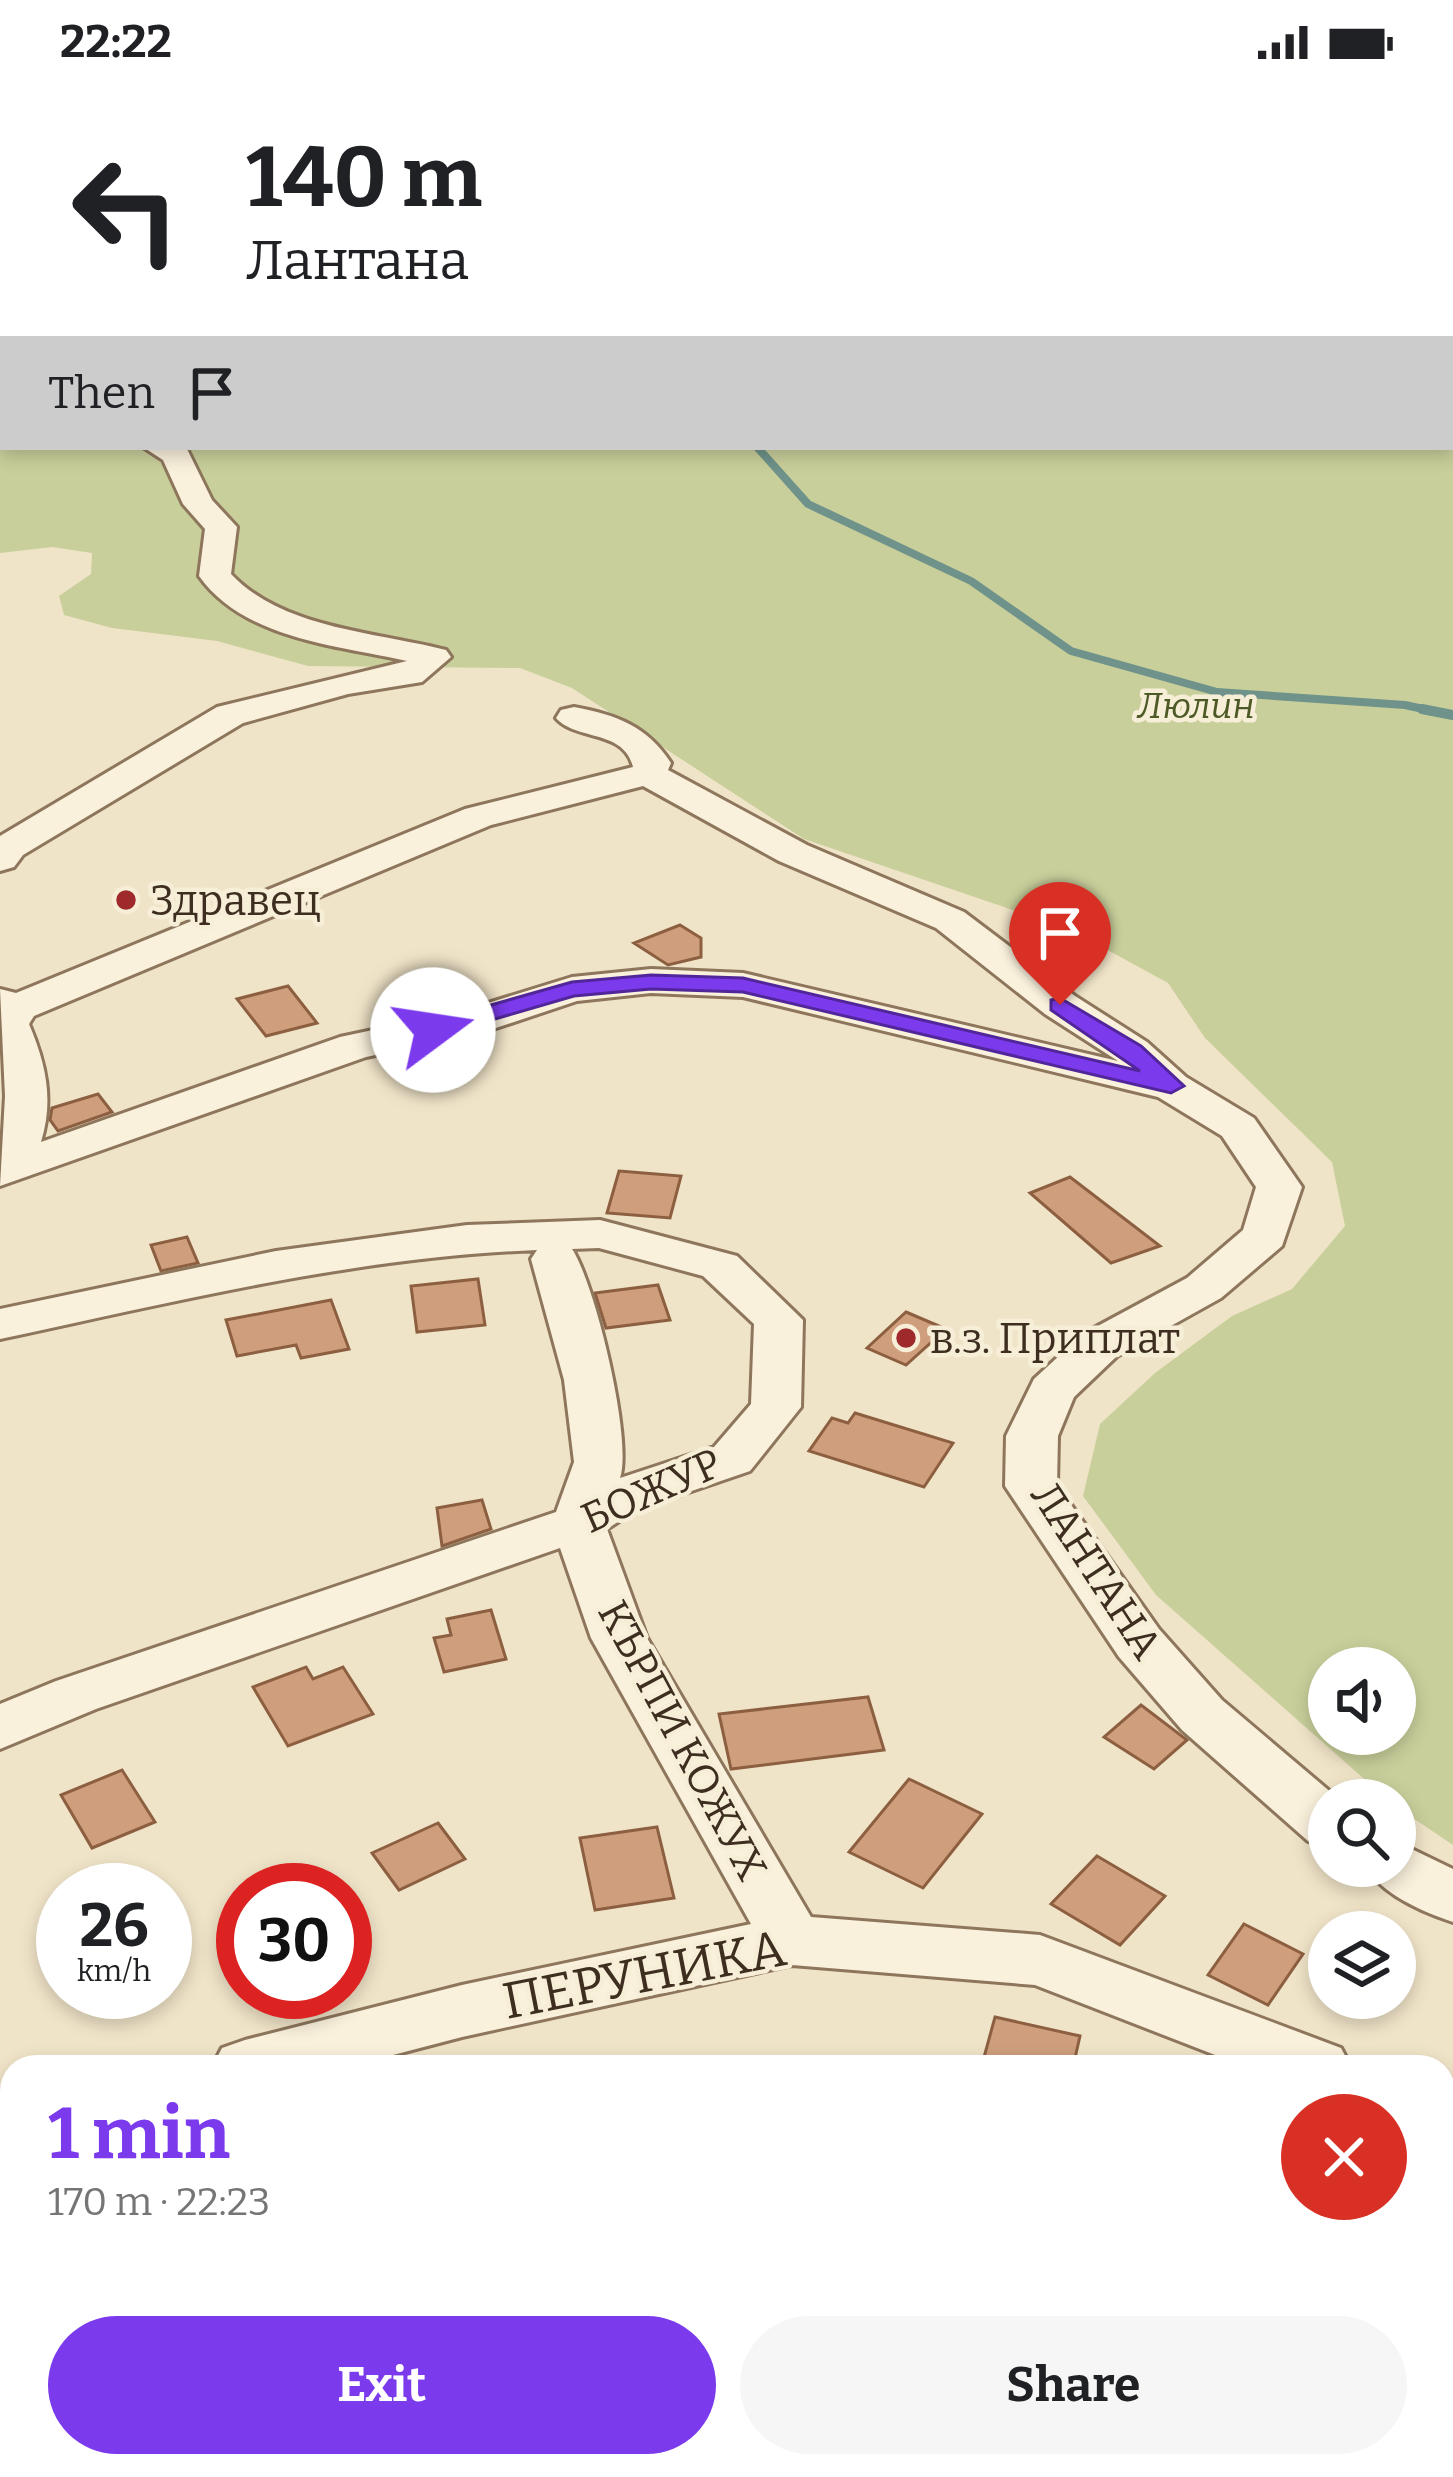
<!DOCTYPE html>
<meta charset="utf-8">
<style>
:root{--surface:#fff;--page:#f6f6f6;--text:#202124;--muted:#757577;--accent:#7c3aed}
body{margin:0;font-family:Bitter,serif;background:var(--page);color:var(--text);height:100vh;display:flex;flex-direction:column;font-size:45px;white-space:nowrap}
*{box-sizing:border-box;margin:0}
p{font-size:39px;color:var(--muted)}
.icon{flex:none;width:66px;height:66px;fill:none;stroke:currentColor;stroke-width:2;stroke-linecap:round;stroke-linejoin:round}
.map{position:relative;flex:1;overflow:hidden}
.drawer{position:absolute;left:0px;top:1971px;width:1455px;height:423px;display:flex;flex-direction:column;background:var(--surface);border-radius:36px 36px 0 0;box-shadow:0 6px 18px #0003}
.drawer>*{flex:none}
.banner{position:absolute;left:0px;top:0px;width:1455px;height:366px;box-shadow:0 6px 18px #0003;background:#fff;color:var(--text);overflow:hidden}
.controls{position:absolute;left:1308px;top:1563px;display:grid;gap:24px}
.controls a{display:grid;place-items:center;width:108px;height:108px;border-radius:50%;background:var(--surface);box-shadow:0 6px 18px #0003;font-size:60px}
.speed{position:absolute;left:36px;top:1779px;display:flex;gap:24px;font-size:60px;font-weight:700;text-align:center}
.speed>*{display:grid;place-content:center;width:156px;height:156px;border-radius:50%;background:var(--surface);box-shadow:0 6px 18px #0003;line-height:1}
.speed small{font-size:30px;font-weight:400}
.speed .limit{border:18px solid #d22;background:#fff;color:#111}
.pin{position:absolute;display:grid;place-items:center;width:102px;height:102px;color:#fff;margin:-123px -51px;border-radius:50% 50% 50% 0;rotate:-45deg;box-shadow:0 0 12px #0007}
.pin .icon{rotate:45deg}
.me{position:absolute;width:132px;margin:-66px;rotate:76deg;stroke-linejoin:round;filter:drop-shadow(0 0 9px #0008)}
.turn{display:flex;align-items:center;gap:42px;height:252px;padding:0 48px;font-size:54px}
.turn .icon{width:156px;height:156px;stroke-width:2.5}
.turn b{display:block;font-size:84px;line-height:102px}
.then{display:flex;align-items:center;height:114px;padding:0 48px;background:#0003;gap:24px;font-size:45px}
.round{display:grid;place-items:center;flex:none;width:126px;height:126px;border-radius:63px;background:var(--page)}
.summary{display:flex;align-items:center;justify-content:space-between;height:204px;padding:0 48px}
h1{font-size:72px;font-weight:700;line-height:90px;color:var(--accent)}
.cta{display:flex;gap:24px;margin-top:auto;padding:24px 48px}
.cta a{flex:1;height:138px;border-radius:72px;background:var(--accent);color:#fff;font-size:48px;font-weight:700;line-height:138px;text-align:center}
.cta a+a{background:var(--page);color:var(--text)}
.status{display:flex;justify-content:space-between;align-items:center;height:84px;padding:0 60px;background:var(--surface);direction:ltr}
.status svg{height:33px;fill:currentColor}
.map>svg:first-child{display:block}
.green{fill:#c9cf9b;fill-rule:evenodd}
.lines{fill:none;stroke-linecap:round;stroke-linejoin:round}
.stream-far1{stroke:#6f938a;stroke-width:8}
.stream{stroke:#6f938a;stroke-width:10}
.building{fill:#cf9f7d;stroke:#8d5f41;stroke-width:3}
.minor-casing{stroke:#8d765c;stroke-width:6}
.path{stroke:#8d765c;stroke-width:4.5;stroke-dasharray:4.5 3;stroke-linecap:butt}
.minor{fill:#faf1dc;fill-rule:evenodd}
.route{fill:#7c3aed;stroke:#51269a;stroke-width:3}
.poi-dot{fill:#9e2a2b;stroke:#f7eed8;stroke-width:4.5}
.labels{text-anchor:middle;stroke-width:9;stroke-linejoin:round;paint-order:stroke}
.far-park-label{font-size:36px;font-style:italic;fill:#4d5a26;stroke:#f7eed8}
.poi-label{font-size:42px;fill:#3d2e20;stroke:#f7eed8;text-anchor:start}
.street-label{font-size:42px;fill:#3d2e20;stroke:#f7eed8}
.near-street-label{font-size:51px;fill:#3d2e20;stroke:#f7eed8}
</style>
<div class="status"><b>22:22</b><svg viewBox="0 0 49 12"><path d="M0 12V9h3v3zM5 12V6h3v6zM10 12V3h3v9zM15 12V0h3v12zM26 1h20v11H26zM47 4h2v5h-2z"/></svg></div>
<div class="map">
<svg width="1453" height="2393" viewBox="0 0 1453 2393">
<rect width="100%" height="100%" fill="#f0e4c8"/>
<path class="green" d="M0 0 589 3H3V363H1452L1453 79V1761L1395 1722V1716H1388L1156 1511 1083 1412 1100 1340 1155 1289 1232 1232 1292 1205 1345 1142 1332 1078 1205 954 1168 899 1069 845 804 755 572 604 520 584 308 582 217 557 112 544 64 531 59 512 91 490 92 469 52 463 0 469ZM1329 1584H1395V1650H1329Z
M780 0H1358L783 3Z"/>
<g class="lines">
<path class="stream-far1" d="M757 363 808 420 971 497 1071 567 1217 608 1405 621 1437 628"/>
<path class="stream" d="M1422 625 1453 631"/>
</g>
<path class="building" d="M680 841 701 854V873L668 881 634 859Z
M288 902 317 939 266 952 237 915Z
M98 1010 112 1028 58 1047 50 1036 52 1024Z
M619 1087 681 1092 670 1134 607 1129Z
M1070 1093 1160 1162 1111 1179 1030 1109Z
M187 1153 198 1179 161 1187 151 1161Z
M478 1195 485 1241 417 1248 411 1202Z
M658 1201 670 1236 606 1244 595 1209Z
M331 1216 349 1265 301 1274 296 1261 237 1272 226 1236Z
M906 1228 946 1245 906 1281 867 1264Z
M855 1329 953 1359 924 1403 809 1367 832 1334 848 1339Z
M482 1416 491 1445 442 1462 437 1424Z
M491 1526 506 1575 444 1588 434 1554 451 1551 447 1535Z
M306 1583 313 1595 343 1583 373 1630 288 1662 253 1603Z
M868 1613 884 1666 731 1685 719 1630Z
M1141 1621 1187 1656 1154 1685 1104 1653Z
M122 1686 155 1738 92 1764 61 1711Z
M909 1695 982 1730 923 1804 849 1768Z
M438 1739 465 1775 399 1806 372 1769Z
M657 1743 674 1814 595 1826 580 1754Z
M1097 1772 1165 1812 1120 1861 1051 1820Z
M1244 1840 1303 1870 1268 1921 1208 1891Z
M995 1933 1080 1952 1073 1983H1007L983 1977Z"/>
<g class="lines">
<defs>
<path id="minor" d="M0 332H3V350H0Z
M143 363 187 365 212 416 237 443 231 490C283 545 376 548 446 566L451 573 422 598 348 610 243 639 23 771 14 783 0 787V752L217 623 407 577C335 561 244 555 199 492L205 445 183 420 163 376Z
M574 623C617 631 647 642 671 679L668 686 807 761 964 828 1075 912 1147 958 1186 993 1254 1034 1302 1103 1282 1162 1221 1214 1117 1272 1074 1313 1058 1352 1057 1401 1159 1545 1222 1616 1340 1716H1329V1764L1308 1757 1182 1646 1119 1573 1005 1402 1006 1352 1034 1295 1083 1250 1187 1194 1243 1146 1256 1103 1222 1052 1158 1013 743 913 651 909 577 917 487 947 366 973 0 1102 5 1012 0 905 16 909 465 725 633 683C624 645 576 657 556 634L561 626ZM643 702 779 777 936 844 1045 930 1118 977 743 889 651 885 572 893 462 927 340 953 41 1058C54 1016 46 980 29 940L34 932 491 741Z
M600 1136 737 1172 803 1236 801 1323 750 1387 636 1426 607 1445 647 1554 811 1833 1040 1851 1341 1964 1351 1983H1246L1035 1901 792 1881 462 1953 347 1983H212L222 1964 245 1956 462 1901 751 1840 591 1554 560 1464 96 1625 0 1665V1620L56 1597 556 1428 574 1378 564 1296 531 1175 537 1166C355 1173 178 1217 0 1255V1225L276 1167 467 1141ZM599 1164 703 1192 754 1240 751 1320 714 1363 620 1394C633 1357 595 1199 572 1165Z
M1395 1757 1453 1785V1838C1423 1828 1381 1810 1366 1782H1395Z
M12 2015V2071L0 2074V2018Z
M1443 2016 1453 2020V2077L1443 2074Z"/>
</defs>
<use href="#minor" class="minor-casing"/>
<path class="path" d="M620 0 631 3
M55 3 151 0"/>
<use href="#minor" class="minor"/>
</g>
<path class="route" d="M651 891 743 894 1140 987 1051 926V916L1060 914 1141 962 1184 1002 1171 1009 743 908 651 905 574 912 433 953 421 946 424 940 572 898Z"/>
<g class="poi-dot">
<circle cx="126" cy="816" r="12"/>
<circle cx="906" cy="1254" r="12"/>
</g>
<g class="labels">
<g class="far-park-label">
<text x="1196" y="634">Люлин</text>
</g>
<g class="poi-label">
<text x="150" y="831">Здравец</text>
<text x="930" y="1269">в.з. Приплат</text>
</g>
<g class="street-label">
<text transform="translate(651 1406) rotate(-24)" y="15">БОЖУР</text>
<text transform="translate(1097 1486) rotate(57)" y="15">ЛАНТАНА</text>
<text transform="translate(683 1656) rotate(62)" y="15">КЪРПИ КОЖУХ</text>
</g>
<g class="near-street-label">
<text transform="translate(644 1890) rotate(-11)" y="18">ПЕРУНИКА</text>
</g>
</g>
</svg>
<div class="controls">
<a><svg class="icon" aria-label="sound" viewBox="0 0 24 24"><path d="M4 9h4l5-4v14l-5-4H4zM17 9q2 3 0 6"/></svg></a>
<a><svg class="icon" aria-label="search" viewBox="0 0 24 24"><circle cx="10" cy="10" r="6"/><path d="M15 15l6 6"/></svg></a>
<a><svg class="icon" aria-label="layers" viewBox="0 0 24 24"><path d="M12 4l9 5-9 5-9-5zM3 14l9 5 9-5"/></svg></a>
</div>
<div class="speed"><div>26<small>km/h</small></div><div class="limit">30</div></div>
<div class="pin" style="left:1060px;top:921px;background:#d93025"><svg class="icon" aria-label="arrive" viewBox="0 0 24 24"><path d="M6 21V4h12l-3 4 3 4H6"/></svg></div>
<svg class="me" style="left:433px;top:946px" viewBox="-20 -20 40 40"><circle r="19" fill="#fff"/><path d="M0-13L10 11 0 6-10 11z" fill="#7c3aed"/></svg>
<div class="banner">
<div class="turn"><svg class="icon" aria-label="left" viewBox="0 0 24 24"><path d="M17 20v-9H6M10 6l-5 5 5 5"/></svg><div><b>140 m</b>Лантана</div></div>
<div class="then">Then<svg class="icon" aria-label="arrive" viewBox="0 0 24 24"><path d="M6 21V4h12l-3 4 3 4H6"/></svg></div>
</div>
<section class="drawer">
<div class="summary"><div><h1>1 min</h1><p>170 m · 22:23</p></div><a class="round" style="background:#d93025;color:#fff"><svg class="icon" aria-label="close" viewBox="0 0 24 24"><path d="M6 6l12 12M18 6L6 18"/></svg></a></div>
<div class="cta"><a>Exit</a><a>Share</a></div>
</section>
</div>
